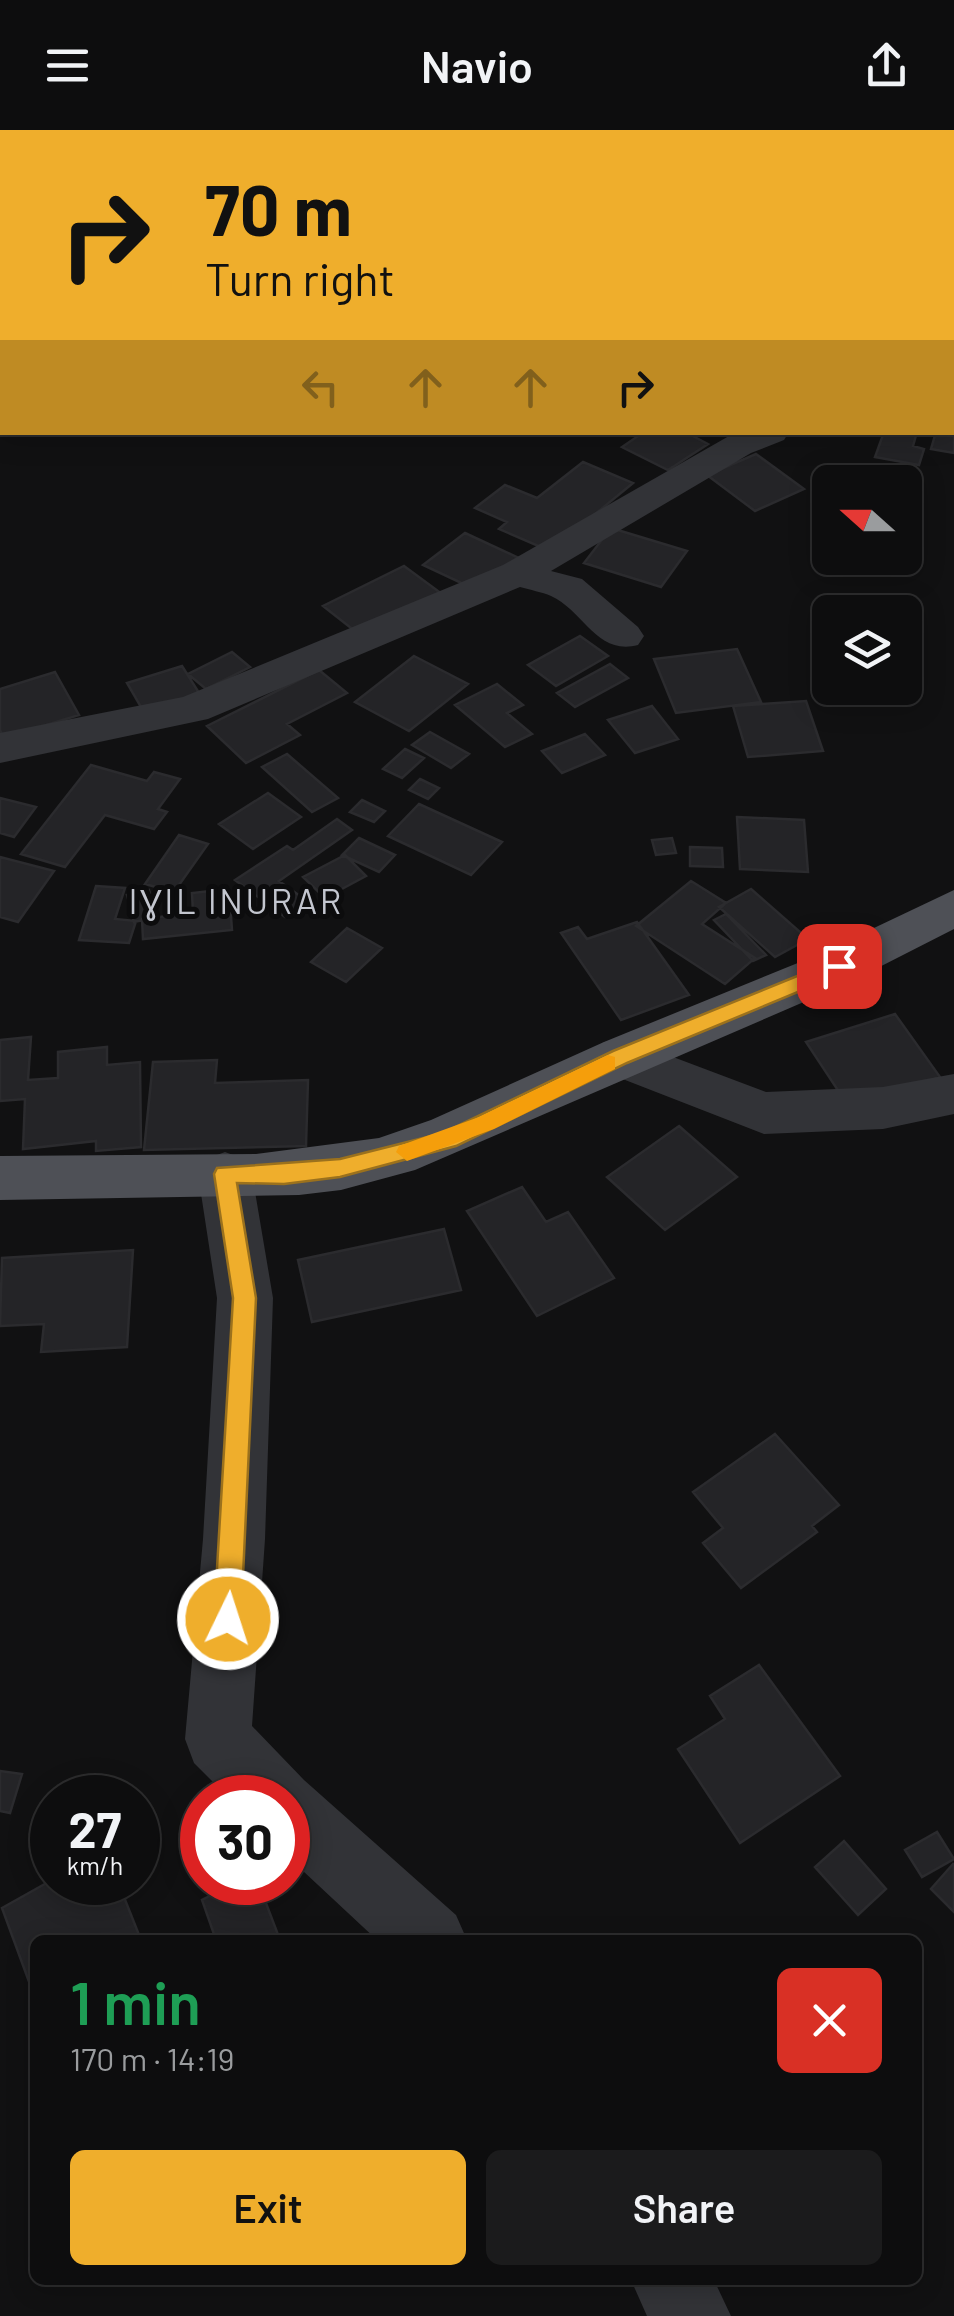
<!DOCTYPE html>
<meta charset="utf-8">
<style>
:root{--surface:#0d0d0e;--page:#1b1b1c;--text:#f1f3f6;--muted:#9a9c9e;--line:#2d2d2e;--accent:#efae2c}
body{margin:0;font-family:Barlow,sans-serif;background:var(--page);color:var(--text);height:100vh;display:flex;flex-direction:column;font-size:38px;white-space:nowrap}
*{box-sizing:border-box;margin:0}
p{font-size:32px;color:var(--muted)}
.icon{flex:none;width:55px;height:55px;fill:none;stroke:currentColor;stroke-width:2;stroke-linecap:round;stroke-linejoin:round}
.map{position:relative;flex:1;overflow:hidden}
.details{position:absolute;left:30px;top:1805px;width:892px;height:350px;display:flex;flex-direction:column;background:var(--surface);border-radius:15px;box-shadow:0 5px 25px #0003,0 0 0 2px var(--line)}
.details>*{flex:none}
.hud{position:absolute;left:0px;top:0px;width:955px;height:305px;box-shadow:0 5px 25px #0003,0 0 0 2px var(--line);background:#efae2c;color:#111;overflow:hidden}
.needle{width:65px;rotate:291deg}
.fabs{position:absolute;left:812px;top:335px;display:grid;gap:20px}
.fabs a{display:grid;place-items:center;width:110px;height:110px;border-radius:15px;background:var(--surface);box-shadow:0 5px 25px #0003,0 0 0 2px var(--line);font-size:50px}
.speed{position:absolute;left:30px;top:1645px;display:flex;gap:20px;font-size:50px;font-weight:700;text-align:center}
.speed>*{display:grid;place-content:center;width:130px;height:130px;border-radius:50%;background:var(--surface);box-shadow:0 5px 25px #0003,0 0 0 2px var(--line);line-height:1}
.speed small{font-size:25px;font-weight:400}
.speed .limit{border:15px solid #d22;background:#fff;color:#111}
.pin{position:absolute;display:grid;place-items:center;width:85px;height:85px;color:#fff;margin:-42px;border-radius:20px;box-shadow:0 5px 15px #0006}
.me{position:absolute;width:110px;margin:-55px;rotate:4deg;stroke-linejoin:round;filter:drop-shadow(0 0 8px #0008)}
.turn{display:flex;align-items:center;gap:35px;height:210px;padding:0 40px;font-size:45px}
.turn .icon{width:130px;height:130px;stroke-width:2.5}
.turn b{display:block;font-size:70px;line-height:85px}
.lanes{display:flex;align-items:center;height:95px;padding:0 40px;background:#0003;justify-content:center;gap:50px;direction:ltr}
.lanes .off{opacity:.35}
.round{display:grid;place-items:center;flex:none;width:105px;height:105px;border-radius:15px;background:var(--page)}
.headline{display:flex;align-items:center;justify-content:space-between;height:170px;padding:0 40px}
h1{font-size:60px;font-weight:600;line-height:75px;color:#1e9e55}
.primary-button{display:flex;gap:20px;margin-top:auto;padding:20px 40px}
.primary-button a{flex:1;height:115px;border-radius:15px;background:var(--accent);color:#111;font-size:40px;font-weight:600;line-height:115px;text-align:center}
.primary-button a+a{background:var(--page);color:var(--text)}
header{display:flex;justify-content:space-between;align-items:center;height:130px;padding:0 40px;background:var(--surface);font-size:45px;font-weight:600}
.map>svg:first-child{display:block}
.building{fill:#242427;stroke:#2b2b2e;stroke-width:2.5}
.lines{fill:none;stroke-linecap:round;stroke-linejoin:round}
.minor{fill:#323337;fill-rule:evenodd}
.primary{fill:#4e5056;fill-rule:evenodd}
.route{fill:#efae2c;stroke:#9b711d;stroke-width:2.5}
.slow{fill:#f59e0b}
.labels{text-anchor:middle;stroke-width:10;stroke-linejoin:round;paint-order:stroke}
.quarter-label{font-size:35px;letter-spacing:2.5px;fill:#c3c6cf;stroke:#0c0c0d}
</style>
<header><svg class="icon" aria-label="menu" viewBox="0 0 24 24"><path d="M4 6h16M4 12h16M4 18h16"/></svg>Navio<svg class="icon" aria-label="share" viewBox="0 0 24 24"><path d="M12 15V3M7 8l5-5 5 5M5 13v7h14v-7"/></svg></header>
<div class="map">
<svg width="954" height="2186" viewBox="0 0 954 2186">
<rect width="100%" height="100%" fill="#111112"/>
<path class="building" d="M954 300V323L931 319 936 302Z
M644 302H685L708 314 668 340 622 317Z
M884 302H917L913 316 924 319 919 335 875 327Z
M756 324 804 359 755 381 707 345Z
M583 332 633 353 550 421 499 399 507 392 475 378 505 355 537 368Z
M611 398 687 421 661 457 584 433Z
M465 403 521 429 470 457 423 435Z
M404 436 442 464 360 505 323 476Z
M580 506 608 526 556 556 528 535Z
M737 519 761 572 676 583 654 529Z
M232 522 250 537 206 559 188 544Z
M414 526 468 554 409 601 355 572Z
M610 534 628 548 575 577 557 563Z
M182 536 201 566 145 584 127 553Z
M319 540 347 563 287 594 300 605 246 633 207 596Z
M55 542 79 585 4 608 0 600V559Z
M497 554 523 575 507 583 532 604 505 617 455 575Z
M806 571 823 621 748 627 733 576Z
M652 576 678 609 635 623 608 590Z
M430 602 469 624 451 638 412 615Z
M585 604 605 625 562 643 542 621Z
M405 619 424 628 402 648 383 639Z
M287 624 338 668 312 682 262 637Z
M91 635 147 651 154 642 180 649 158 679 167 682 154 699 105 685 65 737 21 724Z
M420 649 439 658 428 669 409 660Z
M268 663 301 687 253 719 219 694Z
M0 668 36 677 14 707 0 703Z
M362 670 385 681 374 692 350 682Z
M419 674 502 712 471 745 388 706Z
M737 687 804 690 808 742 740 739Z
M337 689 352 700 279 751 307 771 285 787 235 750 287 716 293 720Z
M179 705 208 714 174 762 145 754Z
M359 708 395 725 379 742 342 725Z
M672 708 676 723 656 725 652 710Z
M690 717 722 718 723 737 690 736Z
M345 725 366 746 325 768 303 747Z
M0 727 54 741 18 792 0 787Z
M691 751 726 773 702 794 755 828 725 854 636 796Z
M96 756 125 758 115 789 136 791 129 813 79 810Z
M229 759 232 800 143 809 142 789 193 783 192 763Z
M751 759 808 809 775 827 719 777Z
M149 760 157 787 134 792 127 765Z
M726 784 766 825 753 831 714 790Z
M637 792 689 865 621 890 561 803 578 797 587 809Z
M347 798 382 818 346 852 311 832Z
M895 884 940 947 849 977 806 912Z
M31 907 28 950 58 948V922L107 917V935L140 932 141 1017 96 1021V1011L23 1019 25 969 0 971V910Z
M217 930 215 953 308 950 306 1016 144 1020 153 932Z
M679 996 737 1047 665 1100 607 1047Z
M522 1057 546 1092 568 1082 614 1148 537 1186 467 1081Z
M444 1099 461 1160 312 1192 298 1130Z
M133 1120 127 1217 41 1222 44 1194 0 1196 2 1128Z
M775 1304 839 1375 812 1396 817 1402 741 1458 703 1413 723 1398 693 1362Z
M759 1535 840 1646 740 1713 678 1619 725 1589 710 1566Z
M0 1641 22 1644 10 1683 0 1681Z
M937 1702 954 1729 922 1747 905 1720Z
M844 1711 886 1759 858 1785 815 1737Z
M953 1734 954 1735V1782L931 1759Z
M52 1750 118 1752 141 1810H35V1868L2 1778Z
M238 1752H258L280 1810H216L202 1770Z"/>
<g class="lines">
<path class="minor" d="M736 302H789L784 310 751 323 551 441 582 449 638 497 644 506 638 515C597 526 584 481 551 466 542 462 530 460 520 457L208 589 0 633V603L183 567 503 435Z
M620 907 766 962 883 957 954 944V984L883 999 764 1004 602 941 594 927 602 913Z
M225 1022 244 1029 252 1044 273 1168 265 1409 252 1596 304 1650 456 1785 467 1810H377L288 1727V1668H229L194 1633 185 1609 203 1409 217 1168 198 1044 206 1029Z
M631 2150H714L731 2186H647Z"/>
<path class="primary" d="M954 760V799L850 852 415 1040 341 1060 299 1065 0 1070V1026L256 1024 379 1008 431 990 604 912 815 826Z"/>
</g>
<path class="route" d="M839 829 849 836 846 842 627 933 456 1016 340 1047 284 1054 237 1053 256 1168 241 1489 237 1498 228 1502 218 1498 214 1489 233 1168 214 1044 217 1038 340 1029 443 1003 613 921Z"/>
<path class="slow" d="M608 925 615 927V939L494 999 407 1031 396 1022 399 1016 479 987Z"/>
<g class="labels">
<g class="quarter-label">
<text x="236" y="784">IƔIL INURAR</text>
</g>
</g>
</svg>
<div class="fabs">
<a><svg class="needle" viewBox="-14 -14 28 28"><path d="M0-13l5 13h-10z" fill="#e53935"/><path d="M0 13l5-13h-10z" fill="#9a9c9e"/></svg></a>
<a><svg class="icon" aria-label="layers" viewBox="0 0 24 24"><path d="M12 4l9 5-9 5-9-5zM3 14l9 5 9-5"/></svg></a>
</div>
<div class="speed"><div>27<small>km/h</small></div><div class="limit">30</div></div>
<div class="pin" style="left:839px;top:836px;background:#d93025"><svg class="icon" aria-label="arrive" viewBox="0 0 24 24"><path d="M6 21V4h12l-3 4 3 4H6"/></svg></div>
<svg class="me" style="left:228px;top:1489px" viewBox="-20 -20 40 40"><circle r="17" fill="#efae2c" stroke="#fff" stroke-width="3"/><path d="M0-11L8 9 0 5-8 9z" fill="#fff"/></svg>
<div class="hud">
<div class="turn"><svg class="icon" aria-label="right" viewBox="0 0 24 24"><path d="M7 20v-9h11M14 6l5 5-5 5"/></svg><div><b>70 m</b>Turn right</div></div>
<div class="lanes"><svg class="icon off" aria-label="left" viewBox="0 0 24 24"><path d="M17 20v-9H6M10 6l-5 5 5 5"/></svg><svg class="icon off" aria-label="ahead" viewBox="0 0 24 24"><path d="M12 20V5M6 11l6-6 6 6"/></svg><svg class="icon off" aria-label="ahead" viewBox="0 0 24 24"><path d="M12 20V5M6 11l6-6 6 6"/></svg><svg class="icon" aria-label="right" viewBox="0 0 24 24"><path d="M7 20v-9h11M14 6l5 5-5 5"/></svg></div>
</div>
<section class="details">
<div class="headline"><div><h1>1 min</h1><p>170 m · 14:19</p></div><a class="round" style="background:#d93025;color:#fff"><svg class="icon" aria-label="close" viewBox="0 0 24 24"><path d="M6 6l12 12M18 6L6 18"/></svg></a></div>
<div class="primary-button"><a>Exit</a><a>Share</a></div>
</section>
</div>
